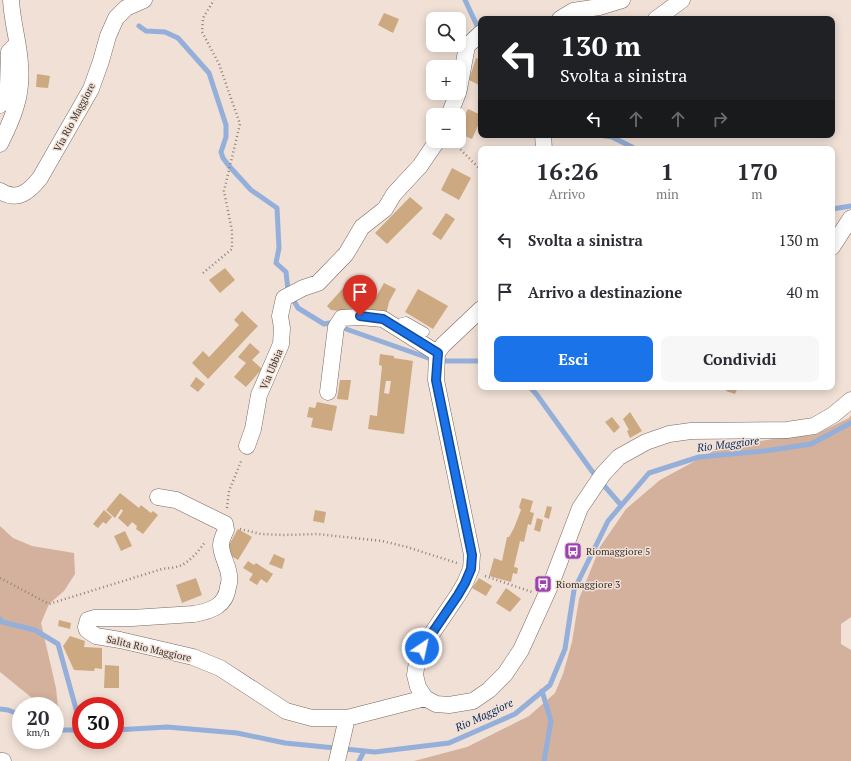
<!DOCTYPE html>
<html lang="it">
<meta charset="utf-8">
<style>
:root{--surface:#fff;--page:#f7f7f7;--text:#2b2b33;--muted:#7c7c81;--accent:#1a73e8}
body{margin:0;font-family:"PT Serif",serif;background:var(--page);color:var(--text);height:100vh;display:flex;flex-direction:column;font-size:15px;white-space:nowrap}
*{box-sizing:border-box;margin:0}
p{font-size:13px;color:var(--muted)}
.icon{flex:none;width:22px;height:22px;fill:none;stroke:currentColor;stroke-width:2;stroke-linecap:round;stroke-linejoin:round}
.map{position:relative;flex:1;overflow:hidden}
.side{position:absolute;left:478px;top:146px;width:357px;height:244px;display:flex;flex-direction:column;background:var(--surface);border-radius:8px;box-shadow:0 2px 10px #0003}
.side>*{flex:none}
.top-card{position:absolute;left:478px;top:16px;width:357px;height:122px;border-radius:8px;box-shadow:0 2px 10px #0003;background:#202124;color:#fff;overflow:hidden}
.buttons{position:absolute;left:426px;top:12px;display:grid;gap:8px}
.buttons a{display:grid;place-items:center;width:40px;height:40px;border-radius:8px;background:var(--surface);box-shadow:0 2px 10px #0003;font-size:20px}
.speed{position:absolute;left:12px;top:697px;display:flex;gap:8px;font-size:20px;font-weight:700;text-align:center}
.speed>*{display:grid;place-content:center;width:52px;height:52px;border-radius:50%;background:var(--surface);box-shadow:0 2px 10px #0003;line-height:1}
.speed small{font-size:10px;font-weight:400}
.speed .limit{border:6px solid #d22;background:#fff;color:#111}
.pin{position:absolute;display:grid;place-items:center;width:34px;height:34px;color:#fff;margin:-41px -17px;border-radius:50% 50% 50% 0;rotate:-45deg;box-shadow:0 0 4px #0007}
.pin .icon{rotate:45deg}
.me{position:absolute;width:44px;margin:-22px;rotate:34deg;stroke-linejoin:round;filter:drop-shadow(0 0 3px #0008)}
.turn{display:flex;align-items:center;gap:14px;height:84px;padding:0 16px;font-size:18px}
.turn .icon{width:52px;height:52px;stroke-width:2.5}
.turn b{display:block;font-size:28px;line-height:34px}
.lanes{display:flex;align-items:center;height:38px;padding:0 16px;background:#0003;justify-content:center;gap:20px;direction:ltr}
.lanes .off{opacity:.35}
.eta{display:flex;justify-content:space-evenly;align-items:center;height:68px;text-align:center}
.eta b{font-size:24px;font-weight:700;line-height:28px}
.cta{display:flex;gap:8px;margin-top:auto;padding:8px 16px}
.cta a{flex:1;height:46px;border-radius:8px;background:var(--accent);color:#fff;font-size:16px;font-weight:700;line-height:46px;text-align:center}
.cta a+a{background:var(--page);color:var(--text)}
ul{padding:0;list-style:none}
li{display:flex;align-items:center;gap:12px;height:52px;padding:0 16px}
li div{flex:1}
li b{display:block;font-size:15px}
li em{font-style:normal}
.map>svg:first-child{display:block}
.green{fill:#d4b19c}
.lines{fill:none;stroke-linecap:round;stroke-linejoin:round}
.stream{stroke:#94afd9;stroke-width:5}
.building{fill:#cca981;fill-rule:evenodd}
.lane-casing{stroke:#776961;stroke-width:9}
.street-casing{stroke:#776961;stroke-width:17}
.path{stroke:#8d827b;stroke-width:2.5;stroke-dasharray:1 3;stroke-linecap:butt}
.lane{stroke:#fff;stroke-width:8}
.street{stroke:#fff;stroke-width:16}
.route-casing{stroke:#114b97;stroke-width:10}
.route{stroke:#1a73e8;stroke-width:7}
.labels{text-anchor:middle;stroke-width:3;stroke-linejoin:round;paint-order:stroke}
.street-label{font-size:10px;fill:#38322e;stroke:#f0e0d6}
.poi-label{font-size:10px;fill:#38322e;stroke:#f0e0d6;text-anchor:start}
.water-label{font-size:11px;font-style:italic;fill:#08295b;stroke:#f0e0d6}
</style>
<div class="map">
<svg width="851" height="761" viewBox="0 0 851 761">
<rect width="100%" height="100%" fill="#f0e0d6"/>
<path class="green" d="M851 415V617L841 624V644L851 650V761H414L467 747 529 716 555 693 563 674 572 642 579 599 600 547 626 509 660 480 721 447 773 439 814 435 849 418Z
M0 526 13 538 32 546 74 553 75 574 64 591 49 604 41 623 56 688 58 707 37 702 0 672Z"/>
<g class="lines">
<path class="stream" d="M465 0 480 32
M139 26 146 31 165 32 178 38 209 73 226 125V137L221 152 223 158 229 166 251 190 277 208 279 248 276 263 286 272 288 290 298 308 324 324 329 323 434 360
M599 135 612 137 636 149
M832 209 851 206
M442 361H481
M530 387 537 395 594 474 621 505
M0 619 2 622 35 630 58 644 78 716 81 719
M542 691 551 721 544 761
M0 709 8 710 21 715
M55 729 58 730H81
M115 730 167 727 237 733 285 743 375 752 449 743 515 714 550 685 565 649 574 590 608 521 649 473 699 457 765 451 811 444 851 423
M359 761 364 751"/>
</g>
<path class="building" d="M384 13 399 19 393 33 378 25Z
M476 58 481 60V86L469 80Z
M37 74 50 76 48 88 36 87Z
M468 109 481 115V119L472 139 460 134 464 125 461 123Z
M452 168 471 178 459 200 441 190Z
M410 197 423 208 387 244 375 233Z
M446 213 455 219 441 240 432 234Z
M225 268 235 280 220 293 209 280Z
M384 283 396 289 389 302 386 315 331 310 327 306 345 286 360 297 361 293 376 297Z
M418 289 448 306 433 329 405 312Z
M242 311 258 326 208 379 192 363 203 351 209 357 212 354 239 325 234 320Z
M250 343 260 352 252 360 262 369 246 387 234 377 246 363 238 357Z
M380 354 394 356V358L413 361 404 434 368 429 370 415 377 416 382 366 379 365ZM386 381H391L389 394 384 393Z
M196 377 205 384 198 392 190 386Z
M340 380H351L348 400 337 399Z
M727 387H738L735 394 726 391Z
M317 402 337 406 332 431 311 427 313 418 307 417 309 407 315 408Z
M630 412 642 431 630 438 627 431 629 430 623 419Z
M612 417 620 427 614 433 605 422Z
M120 493 139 508 141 505 151 513 153 511 158 515 143 534 136 529 137 526 132 522 128 527 118 518 123 511 121 509 115 518 106 510Z
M522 498 533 501 530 512 534 513 531 525 528 524 524 542 520 541 514 567 518 568 517 574 513 573 511 582 489 576 494 558 502 561 507 537H509L514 528 521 510 519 507Z
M547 506 552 507 549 519 544 517Z
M104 510 112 517 106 524 103 522 98 528 93 524Z
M315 510 326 512 324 523 313 521Z
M537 518 543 520 540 532 534 530Z
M238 529 252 537 238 560 225 552Z
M125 531 132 546 121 551 114 536Z
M274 554 285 559 282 569 269 564Z
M248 561 254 565 256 563 273 574 267 583 261 579 257 585 249 580 253 574 243 568Z
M196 578 202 595 182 603 176 585Z
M479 578 492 586 486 596 472 588Z
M506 588 521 599 510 612 496 603Z
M59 620 71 623 70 629 58 626Z
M70 636 85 641 84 647 102 648V669L95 668 94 671 74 670 63 646Z
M105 665 119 666V688H104Z"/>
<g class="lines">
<defs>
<path id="lane" d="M399 329 402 322 406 321 425 332"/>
<path id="street" d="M560 19 573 11 599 7 622 0
M656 19 682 0
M459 89 467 46 481 33
M0 105 8 86 9 52 17 44
M449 115 458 93
M543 135 544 149
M0 144C13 118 23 95 20 64 19 43 12 22 11 0
M0 191C17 202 29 192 40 178L91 89 101 61 108 36 116 18 126 8 144 0
M832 247 851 218
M481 309 443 345 437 353 436 380 472 555 471 569 465 583 458 595 422 648 417 662 415 675 418 687 425 698 436 704 449 705 473 701 489 690 505 674 521 650 551 584 580 508 603 474 619 457 646 442 669 434 691 431 787 430 814 426 833 415 851 400
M328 392 336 327 342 318 360 317 383 319 437 353
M247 446 253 429 259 395 281 344 282 328 280 316 284 298 303 288 318 283 346 254 362 227 385 209 394 194 420 166 437 141
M158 497 176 500 225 524 226 530C224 534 221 540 221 545 221 555 228 565 229 575 230 579 229 584 228 587 226 606 211 611 194 614L132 618H94L88 620 86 627 87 630 96 636 120 640 193 657 220 668 286 711 312 718H347L425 698
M0 761H3
M337 761 347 718"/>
</defs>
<use href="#lane" class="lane-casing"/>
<use href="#street" class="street-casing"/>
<path class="path" d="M452 141 481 170
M203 273 232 249V231L224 191 240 124 219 64 202 32 203 18 214 0
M227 508 229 491 242 459
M240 529 261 534 284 535 317 534 382 541 407 547 457 563
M485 576 532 592
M0 578 49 604 162 569C168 568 174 568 179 566 189 563 199 551 205 542"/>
<use href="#lane" class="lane"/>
<use href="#street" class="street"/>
</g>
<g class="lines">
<defs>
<path id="route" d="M360 316 383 319 438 353 436 380 472 555 471 569 465 583 458 595 422 648"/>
</defs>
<use href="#route" class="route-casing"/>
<use href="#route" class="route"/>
</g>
<defs>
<symbol id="bus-square" viewBox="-11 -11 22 22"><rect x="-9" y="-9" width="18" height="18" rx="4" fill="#9d43af" stroke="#f0e0d6"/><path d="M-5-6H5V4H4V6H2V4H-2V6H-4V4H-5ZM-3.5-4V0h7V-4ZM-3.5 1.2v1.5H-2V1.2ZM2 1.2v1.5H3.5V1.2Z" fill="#fff"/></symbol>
</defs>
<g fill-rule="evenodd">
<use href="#bus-square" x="563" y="541" width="20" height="20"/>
<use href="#bus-square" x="533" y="574" width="20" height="20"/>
</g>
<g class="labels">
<g class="street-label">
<text transform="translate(74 117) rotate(-62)" y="4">Via Rio Maggiore</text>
<text transform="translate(271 369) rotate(-67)" y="4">Via Ubbia</text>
<text transform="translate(149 648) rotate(13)" y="4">Salita Rio Maggiore</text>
</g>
<g class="poi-label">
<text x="586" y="555">Riomaggiore 5</text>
<text x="556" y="588">Riomaggiore 3</text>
</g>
<g class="water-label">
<text transform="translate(728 444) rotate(-7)" y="4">Rio Maggiore</text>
<text transform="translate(484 715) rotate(-25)" y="4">Rio Maggiore</text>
</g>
</g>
</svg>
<div class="buttons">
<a><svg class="icon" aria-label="search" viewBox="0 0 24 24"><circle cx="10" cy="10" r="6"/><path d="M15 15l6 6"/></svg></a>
<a>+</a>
<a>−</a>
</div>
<div class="speed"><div>20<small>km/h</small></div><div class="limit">30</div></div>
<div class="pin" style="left:360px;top:316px;background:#d93025"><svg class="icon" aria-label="arrive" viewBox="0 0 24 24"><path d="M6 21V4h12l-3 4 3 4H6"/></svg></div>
<svg class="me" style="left:422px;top:648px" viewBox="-20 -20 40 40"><circle r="17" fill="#1a73e8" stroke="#fff" stroke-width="3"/><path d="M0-11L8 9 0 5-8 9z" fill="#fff"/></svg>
<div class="top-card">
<div class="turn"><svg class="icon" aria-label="left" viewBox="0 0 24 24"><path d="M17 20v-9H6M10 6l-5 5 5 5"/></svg><div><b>130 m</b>Svolta a sinistra</div></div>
<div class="lanes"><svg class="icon" aria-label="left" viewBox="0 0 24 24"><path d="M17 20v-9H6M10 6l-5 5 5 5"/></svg><svg class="icon off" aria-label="ahead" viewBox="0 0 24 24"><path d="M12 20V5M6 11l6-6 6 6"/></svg><svg class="icon off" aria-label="ahead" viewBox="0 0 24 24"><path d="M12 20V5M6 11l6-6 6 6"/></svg><svg class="icon off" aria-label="right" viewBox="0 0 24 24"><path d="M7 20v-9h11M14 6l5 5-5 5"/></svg></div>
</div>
<section class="side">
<div class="eta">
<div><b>16:26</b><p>Arrivo</p></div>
<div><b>1</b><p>min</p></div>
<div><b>170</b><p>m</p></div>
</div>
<ul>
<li><svg class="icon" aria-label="left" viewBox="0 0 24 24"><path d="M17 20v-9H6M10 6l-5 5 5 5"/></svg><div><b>Svolta a sinistra</b></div><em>130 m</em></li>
<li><svg class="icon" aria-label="arrive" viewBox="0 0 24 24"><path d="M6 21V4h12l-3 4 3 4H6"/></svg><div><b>Arrivo a destinazione</b></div><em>40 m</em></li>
</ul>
<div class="cta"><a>Esci</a><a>Condividi</a></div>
</section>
</div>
